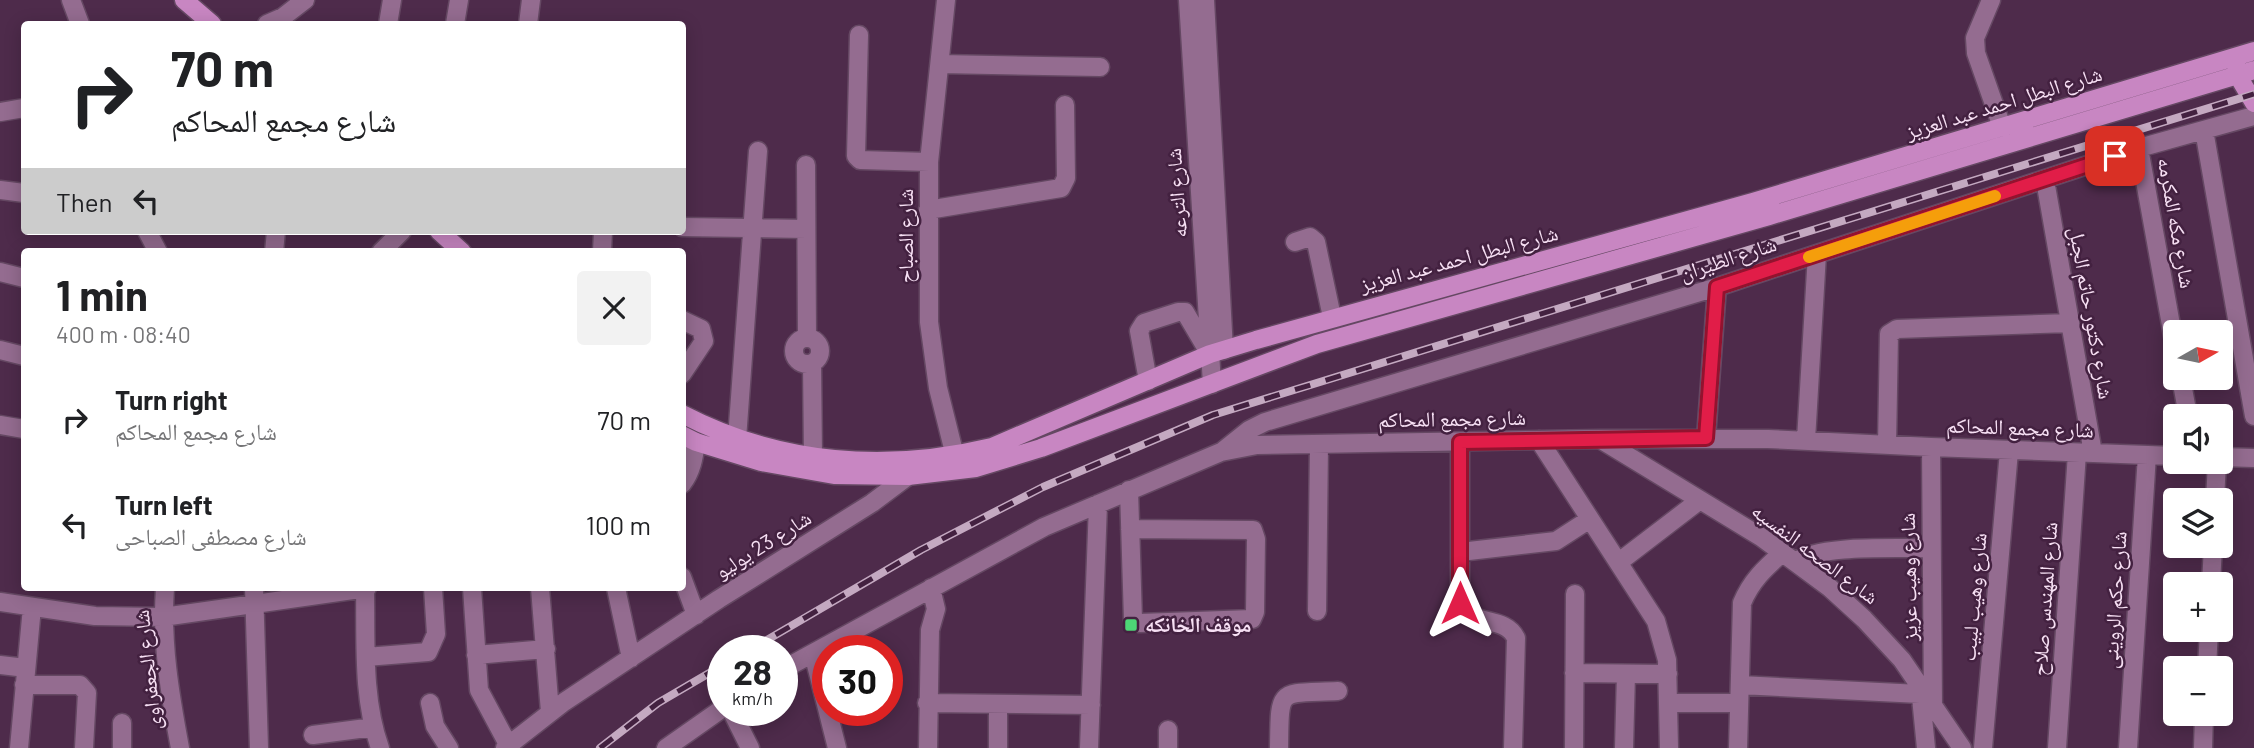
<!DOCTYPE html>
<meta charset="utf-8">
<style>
:root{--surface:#fff;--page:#f2f2f2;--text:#202124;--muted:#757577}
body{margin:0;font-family:Barlow,"Noto Naskh Arabic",sans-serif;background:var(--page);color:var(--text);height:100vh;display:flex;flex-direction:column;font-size:26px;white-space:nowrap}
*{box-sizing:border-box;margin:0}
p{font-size:23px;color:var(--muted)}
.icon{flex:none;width:38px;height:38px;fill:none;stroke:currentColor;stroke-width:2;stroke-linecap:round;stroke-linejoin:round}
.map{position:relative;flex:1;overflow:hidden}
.side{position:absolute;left:21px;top:248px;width:665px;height:343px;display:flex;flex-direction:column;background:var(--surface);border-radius:7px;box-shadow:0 4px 18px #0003}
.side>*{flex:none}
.hud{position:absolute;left:21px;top:21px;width:665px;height:214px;border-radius:7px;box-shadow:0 4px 18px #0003;background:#fff;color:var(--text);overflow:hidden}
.needle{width:46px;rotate:81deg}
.buttons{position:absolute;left:2163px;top:320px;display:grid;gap:14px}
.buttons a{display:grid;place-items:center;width:70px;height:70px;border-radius:7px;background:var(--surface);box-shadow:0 4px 18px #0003;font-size:35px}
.speed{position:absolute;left:707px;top:635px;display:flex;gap:14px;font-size:35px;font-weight:700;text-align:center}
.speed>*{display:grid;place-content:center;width:91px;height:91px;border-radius:50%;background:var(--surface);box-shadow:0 4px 18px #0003;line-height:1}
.speed small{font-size:18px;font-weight:400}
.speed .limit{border:10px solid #d22;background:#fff;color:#111}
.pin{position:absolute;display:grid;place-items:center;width:60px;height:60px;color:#fff;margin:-30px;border-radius:14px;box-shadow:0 4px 10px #0006}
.me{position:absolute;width:77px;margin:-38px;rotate:0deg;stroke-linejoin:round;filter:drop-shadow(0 0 5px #0008)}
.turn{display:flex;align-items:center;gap:24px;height:147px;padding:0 35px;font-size:32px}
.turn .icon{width:91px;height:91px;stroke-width:2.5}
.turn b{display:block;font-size:49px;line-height:60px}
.then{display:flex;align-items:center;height:66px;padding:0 35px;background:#0003;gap:14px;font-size:26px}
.round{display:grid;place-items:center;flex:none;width:74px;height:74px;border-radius:7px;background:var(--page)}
.summary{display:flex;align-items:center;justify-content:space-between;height:119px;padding:0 35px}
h1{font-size:42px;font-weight:700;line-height:52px}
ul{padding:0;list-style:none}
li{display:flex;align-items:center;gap:21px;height:105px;padding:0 35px}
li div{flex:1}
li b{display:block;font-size:26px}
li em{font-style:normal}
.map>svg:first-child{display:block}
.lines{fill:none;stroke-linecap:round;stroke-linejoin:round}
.minor-casing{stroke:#654863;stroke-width:21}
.major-casing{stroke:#654863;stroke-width:21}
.minor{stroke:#946c90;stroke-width:18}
.major{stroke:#c886c2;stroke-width:18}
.rail-casing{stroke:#c4a9c1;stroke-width:8}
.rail{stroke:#432140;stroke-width:5;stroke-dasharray:16;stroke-linecap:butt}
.route-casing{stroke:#92132f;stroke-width:18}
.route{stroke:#e11d48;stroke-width:12}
.slow{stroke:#f59e0b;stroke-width:12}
.poi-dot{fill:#4dd676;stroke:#432140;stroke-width:2.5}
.labels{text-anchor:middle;stroke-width:5;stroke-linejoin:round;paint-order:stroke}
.street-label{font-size:21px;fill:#f7e0f4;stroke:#432140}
.poi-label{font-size:21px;font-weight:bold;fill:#f7e0f4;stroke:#432140;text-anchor:start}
</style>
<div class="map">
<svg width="2254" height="748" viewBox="0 0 2254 748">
<rect width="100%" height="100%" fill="#4e2b4b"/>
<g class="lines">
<defs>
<path id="minor" d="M71 0 80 24
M946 0 929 162V322L938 388 958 468
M1188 0 1212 384
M1205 0 1224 350
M1991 0 1975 38 1976 53 2002 127
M267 24 283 17 305 0
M388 24 392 0
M455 24 459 0
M528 24 531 0
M859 35 856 156 860 160 929 162
M940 64 1100 67
M0 112 24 108
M2204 130 2254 416
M2139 148 2175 347
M806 165 807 337
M2045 180 2093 453
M0 190 24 193
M928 210 1061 188 1066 178 1065 105
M682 227 806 229
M147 231 158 252
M1295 242 1310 237 1316 242 1332 317
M274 252 276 231
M381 252 402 231
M602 252 603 231
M0 272 24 278
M682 320 701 329 704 341 682 374
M794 351a13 13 0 1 1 26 0a13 13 0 1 1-26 0Z
M0 350 24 356
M812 363 813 457
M2181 378 2188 416
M1148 381 1139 331 1144 323 1178 312H1185L1208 351
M0 425 24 429
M1706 438 1717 287
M737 439 758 151
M1600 439 1761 537 1830 588 1864 619 1902 660 1962 748
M1539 440 1656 621 1667 660 1669 748
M1806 440 1817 254
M1460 442V603C1470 628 1504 614 1516 638L1513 748
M1887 445 1889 334 1897 329 2070 323
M1931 447 1933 706
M1224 450 1249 430 1265 422 1717 287 2139 148 2254 116
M2221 457 2254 458
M682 484C692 471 694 457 696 442
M1129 490 1133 620 1140 623 1252 619 1255 612 1256 539 1253 530 1130 529
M2215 500 2217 462
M1460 552 1556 541 1590 519
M1619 562 1700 500
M1795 562C1819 544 1898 549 1931 548
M682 577 696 615
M2211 584 2213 546
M165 588C161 642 170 695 180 748
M254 588 259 748
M365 588C366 641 362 698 380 748
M472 588 479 690 510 748
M540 588 550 712
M616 588 631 658
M0 602 95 616 163 617 367 588
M1317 611 1319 444
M813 653 837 748
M476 655 546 649
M366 657 428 652 436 634 433 588
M0 665 26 668
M2207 668 2209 630
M782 670 1044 527 1221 452 1257 445 1600 439H1768L1931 447 2175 456
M1574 673 1668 674
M24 685H80L87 693 84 748
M1740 685 1920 694
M1920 687 1926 748
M430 703 435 726 449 748
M927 703 1091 705
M1668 703H1739
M998 704V748
M731 710 750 748
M1168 730V748
M313 735 374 727
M19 748 32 607
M122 748V723
M505 748 564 702 719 599 872 503 908 476
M666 748 723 708
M928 748 930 630 936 609 931 588
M1089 748 1098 504
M1279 748C1280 686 1277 694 1338 691
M1574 748 1575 594
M1624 748 1626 674
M1738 748 1742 603C1751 581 1765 568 1782 553
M1983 748 2009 451
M2057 748 2077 453
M2128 748 2147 455
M2203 748 2204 714"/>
<path id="major" d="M184 0 212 24
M2236 64 2238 76 2254 103
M439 231 462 252
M682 414C780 465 887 472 992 447L1210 354 1256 340 1753 202 2254 51
M682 435 696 442 761 462 834 475 908 476 976 468 1041 448 1317 344 1769 216 2254 70"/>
</defs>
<use href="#minor" class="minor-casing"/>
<use href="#major" class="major-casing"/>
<use href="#minor" class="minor"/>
<use href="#major" class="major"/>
<defs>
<path id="rail" d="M748 651 921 550 1043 487 1213 415 2254 94
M600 748 658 703 723 665"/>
</defs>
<use href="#rail" class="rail-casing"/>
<use href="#rail" class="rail"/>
</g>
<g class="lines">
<defs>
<path id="route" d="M1460 603V442L1706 438 1717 287 2115 156"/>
</defs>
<use href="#route" class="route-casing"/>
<use href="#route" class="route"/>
<path class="slow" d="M1809 257 1995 196"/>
</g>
<rect class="poi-dot" x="1124" y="618" width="14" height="14" rx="3.5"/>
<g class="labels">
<g class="street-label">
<text transform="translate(2004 103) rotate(-17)" y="7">شارع البطل احمد عبد العزيز</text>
<text transform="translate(1177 193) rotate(-94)" y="7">شارع الترعه</text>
<text transform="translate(2176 223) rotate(80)" y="7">شارع مكه المكرمه</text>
<text transform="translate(906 236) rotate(-90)" y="7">شارع الصباح</text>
<text transform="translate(1459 259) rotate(-15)" y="7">شارع البطل احمد عبد العزيز</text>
<text transform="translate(1728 259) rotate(-18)" y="7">شارع الطيران</text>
<text transform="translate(2091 313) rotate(80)" y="7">شارع دكتور حاتم الجبل</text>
<text transform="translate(1452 419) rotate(-1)" y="7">شارع مجمع المحاكم</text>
<text transform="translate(2020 428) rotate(2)" y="7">شارع مجمع المحاكم</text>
<text transform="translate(763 545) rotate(-32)" y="7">شارع 23 يوليو</text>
<text transform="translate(1815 554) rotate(37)" y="7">شارع الصحه النفسيه</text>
<text transform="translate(1909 577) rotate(-91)" y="7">شارع وهيب عزيز</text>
<text transform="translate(1974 597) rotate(-85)" y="7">شارع وهيب لبيب</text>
<text transform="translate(2045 599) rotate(-86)" y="7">شارع المهندس صلاح</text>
<text transform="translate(2115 600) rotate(-86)" y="7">شارع حكم الروينى</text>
<text transform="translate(148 670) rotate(-96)" y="7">شارع الجعفراوى</text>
</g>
<g class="poi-label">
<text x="1145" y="632">موقف الخانكه</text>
</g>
</g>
</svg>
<div class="buttons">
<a><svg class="needle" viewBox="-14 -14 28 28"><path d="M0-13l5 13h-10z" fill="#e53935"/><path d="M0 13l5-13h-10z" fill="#757577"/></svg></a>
<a><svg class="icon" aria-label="sound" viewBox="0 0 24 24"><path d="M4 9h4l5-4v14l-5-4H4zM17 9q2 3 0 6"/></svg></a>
<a><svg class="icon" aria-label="layers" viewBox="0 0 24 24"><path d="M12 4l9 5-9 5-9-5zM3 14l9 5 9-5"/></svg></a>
<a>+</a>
<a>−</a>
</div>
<div class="speed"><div>28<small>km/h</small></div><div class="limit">30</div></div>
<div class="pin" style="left:2115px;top:156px;background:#d93025"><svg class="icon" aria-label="arrive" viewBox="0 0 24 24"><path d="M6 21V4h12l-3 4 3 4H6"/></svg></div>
<svg class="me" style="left:1460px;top:603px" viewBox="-20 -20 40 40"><path d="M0-17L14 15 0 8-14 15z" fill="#e11d48" stroke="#fff" stroke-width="4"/></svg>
<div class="hud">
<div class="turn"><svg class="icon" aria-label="right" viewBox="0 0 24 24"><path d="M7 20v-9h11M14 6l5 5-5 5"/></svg><div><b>70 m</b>شارع مجمع المحاكم</div></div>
<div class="then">Then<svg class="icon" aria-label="left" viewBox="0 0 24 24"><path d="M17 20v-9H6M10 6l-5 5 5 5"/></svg></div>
</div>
<section class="side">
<div class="summary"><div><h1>1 min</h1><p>400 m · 08:40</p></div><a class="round"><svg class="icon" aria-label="close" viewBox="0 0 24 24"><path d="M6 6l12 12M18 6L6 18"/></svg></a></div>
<ul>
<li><svg class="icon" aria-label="right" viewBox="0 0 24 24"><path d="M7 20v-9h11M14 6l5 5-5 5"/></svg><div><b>Turn right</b><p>شارع مجمع المحاكم</p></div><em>70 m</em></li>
<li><svg class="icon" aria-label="left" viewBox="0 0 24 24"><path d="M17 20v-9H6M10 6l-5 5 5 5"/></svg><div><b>Turn left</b><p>شارع مصطفى الصباحى</p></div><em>100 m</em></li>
</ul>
</section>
</div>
